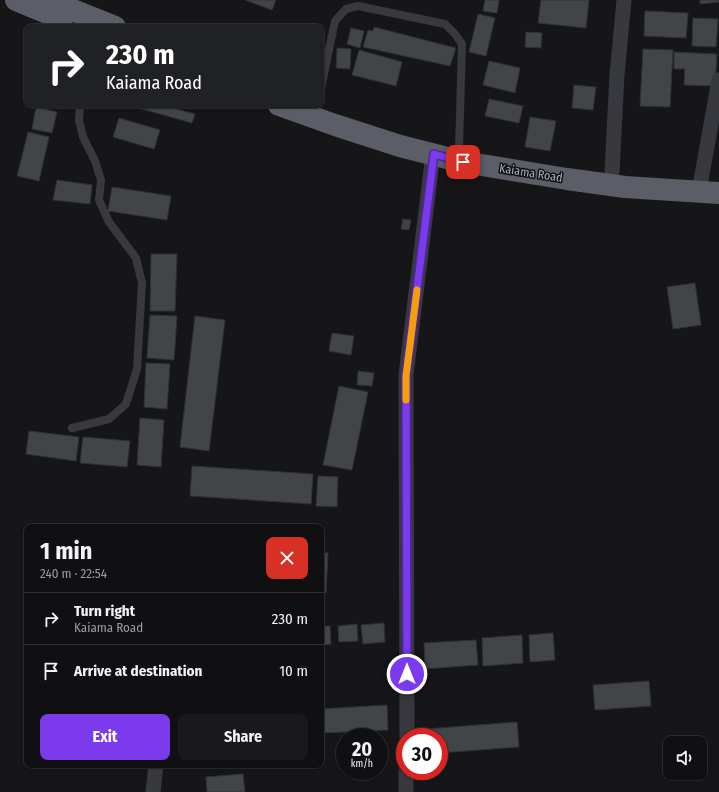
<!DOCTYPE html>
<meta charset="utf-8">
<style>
:root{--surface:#101012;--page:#19191b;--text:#f1f3f6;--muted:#9c9d9f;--line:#303032;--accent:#7c3aed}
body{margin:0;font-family:"Fira Sans Condensed",sans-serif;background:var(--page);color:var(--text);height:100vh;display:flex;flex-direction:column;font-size:15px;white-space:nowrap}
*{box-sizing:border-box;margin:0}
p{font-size:13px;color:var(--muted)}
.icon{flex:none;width:22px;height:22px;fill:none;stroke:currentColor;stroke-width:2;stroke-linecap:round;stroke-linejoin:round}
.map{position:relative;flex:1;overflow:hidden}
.sheet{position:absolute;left:24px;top:524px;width:300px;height:244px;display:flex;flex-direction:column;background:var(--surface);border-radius:8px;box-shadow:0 1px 3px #0004,0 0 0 1px var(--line)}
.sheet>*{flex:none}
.guide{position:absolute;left:24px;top:24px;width:300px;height:84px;border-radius:8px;box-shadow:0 1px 3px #0004,0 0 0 1px var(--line);background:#202124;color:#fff;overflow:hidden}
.controls{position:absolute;left:663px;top:736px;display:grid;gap:8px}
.controls a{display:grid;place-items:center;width:44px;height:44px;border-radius:8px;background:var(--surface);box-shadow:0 1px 3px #0004,0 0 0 1px var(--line);font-size:20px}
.speed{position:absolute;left:336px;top:728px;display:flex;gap:8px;font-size:20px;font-weight:700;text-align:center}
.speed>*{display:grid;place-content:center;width:52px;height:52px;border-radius:50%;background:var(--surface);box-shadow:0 1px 3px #0004,0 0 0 1px var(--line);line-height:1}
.speed small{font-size:10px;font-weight:400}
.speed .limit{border:6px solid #d22;background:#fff;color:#111}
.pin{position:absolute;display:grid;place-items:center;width:34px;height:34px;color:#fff;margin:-17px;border-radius:8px;box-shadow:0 2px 6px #0006}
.me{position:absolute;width:44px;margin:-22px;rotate:0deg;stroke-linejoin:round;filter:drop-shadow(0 0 3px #0008)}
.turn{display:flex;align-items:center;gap:14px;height:84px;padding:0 16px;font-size:18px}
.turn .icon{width:52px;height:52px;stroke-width:2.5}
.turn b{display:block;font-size:28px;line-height:34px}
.round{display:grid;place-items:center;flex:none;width:42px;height:42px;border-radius:8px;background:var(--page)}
.headline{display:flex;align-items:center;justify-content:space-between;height:68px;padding:0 16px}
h1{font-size:24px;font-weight:700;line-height:30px}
.action{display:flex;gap:8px;margin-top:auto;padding:8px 16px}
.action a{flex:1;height:46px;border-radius:8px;background:var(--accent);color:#fff;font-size:16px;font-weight:700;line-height:46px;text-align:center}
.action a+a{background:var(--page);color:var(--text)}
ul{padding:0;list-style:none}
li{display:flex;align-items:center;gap:12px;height:52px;padding:0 16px;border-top:1px solid var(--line)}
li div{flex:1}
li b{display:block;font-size:15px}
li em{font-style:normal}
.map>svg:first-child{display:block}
.building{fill:#424548;stroke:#303134}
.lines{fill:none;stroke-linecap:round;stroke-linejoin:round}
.service{stroke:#37393e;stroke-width:8}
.minor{stroke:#37393e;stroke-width:15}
.trunk{stroke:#5b5e66;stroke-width:22}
.route-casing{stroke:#51269a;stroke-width:10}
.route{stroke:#7c3aed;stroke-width:7}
.slow{stroke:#f59e0b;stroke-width:7}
.labels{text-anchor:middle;stroke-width:3;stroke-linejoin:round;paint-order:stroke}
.street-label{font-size:12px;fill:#a8afb9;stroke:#111113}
</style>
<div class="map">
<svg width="719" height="792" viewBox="0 0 719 792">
<rect width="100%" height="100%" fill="#161618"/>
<path class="building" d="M245 0H276L272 10Z
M485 0H499L497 13 483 11Z
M541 0H589L586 28 538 23Z
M700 0H719V2L700 4Z
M645 11 688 13 686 38 644 36Z
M478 14 495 18 486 56 469 52Z
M693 18 718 19 716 47 692 46Z
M374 27 456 48 450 66 363 47 368 30 373 31Z
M351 28 364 31 360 48 347 44Z
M526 32 542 33 541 48 525 47Z
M337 48 351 49 350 69 336 68Z
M643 49 673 50 670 107 640 106Z
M359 50 402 62 396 86 352 75Z
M674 52 717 54 715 86 684 85 685 69H674Z
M489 61 520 68 515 93 483 85Z
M574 85 596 87 593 110 572 108Z
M489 99 523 106 519 123 485 116Z
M128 105H168V107L195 114 192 123Z
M36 107 57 112 52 133 32 129Z
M530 117 556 121 550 151 525 147Z
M119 118 160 130 154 149 113 137Z
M28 132 49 137 39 181 17 176Z
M57 180 92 185 90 204 53 200Z
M112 187 171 196 167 220 108 211Z
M403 219 411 220 409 230 401 229Z
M151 254H177L175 311H150Z
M695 283 701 325 673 329 667 287Z
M150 315 177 316 174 360 147 358Z
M195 316 225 320 209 451 180 447Z
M332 333 354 336 351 355 329 351Z
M146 363 170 364 167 409 144 407Z
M358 371 374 373 372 386 357 385Z
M339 386 368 392 352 470 323 465Z
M140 418 164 420 161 467 137 465Z
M29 431 79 437 76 461 26 454Z
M83 437 130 441 127 467 80 463Z
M192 466 313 474 311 504 190 496Z
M318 476 338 477 337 507 316 506Z
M321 553H328L326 593H321Z
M384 623 385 642 363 644 361 625Z
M357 624 358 641 339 642 338 626Z
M321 626H330L331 644 321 645Z
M553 633 555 660 530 662 529 635Z
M522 635 523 663 483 666 482 638Z
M476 640 478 665 425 669 424 643Z
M649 681 651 706 595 710 593 685Z
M387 705 388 730 321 733V709Z
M517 722 519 747 439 753V737H427L426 729Z
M243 774 245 792H207L206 777Z"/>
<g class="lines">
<path class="service" d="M321 88 335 21 346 9 358 6 445 24 455 34 462 44 459 148
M72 428 109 419 126 404 137 369 142 283 136 258 109 222 99 200 101 180 95 161 83 137 79 120 80 105"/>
<path class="minor" d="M612 172 617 75 624 0
M701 180 719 80
M407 737 406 375 433 154
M153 792 156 765
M406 792V771"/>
<path class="trunk" d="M16 0 62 19
M48 0 115 27
M279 105 335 125 400 146 463 162 567 179 625 187 719 193"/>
</g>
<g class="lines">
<defs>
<path id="route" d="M407 674 406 376 434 154 463 162"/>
</defs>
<use href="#route" class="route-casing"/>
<use href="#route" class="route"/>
<path class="slow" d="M406 400V376L417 290"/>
</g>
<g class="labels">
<g class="street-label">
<text transform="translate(531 173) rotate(9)" y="4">Kaiama Road</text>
</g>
</g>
</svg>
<div class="controls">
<a><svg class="icon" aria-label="sound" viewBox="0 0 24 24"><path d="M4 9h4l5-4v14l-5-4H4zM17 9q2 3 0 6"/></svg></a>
</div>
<div class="speed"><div>20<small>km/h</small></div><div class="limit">30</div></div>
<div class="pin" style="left:463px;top:162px;background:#d93025"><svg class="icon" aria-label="arrive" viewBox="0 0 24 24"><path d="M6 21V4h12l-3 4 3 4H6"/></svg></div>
<svg class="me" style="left:407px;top:674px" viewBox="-20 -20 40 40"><circle r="17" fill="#7c3aed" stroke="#fff" stroke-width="3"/><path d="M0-11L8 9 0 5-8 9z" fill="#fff"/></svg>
<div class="guide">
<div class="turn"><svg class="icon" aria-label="right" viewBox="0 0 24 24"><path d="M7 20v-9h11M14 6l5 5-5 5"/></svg><div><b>230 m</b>Kaiama Road</div></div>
</div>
<section class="sheet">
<div class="headline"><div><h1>1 min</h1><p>240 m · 22:54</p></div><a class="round" style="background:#d93025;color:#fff"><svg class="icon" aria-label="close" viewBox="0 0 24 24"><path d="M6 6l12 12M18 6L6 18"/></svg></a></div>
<ul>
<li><svg class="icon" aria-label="right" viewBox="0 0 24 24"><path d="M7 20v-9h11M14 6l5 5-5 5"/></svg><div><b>Turn right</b><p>Kaiama Road</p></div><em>230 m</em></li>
<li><svg class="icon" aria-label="arrive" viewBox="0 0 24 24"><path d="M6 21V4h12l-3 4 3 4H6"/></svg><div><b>Arrive at destination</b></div><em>10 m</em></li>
</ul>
<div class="action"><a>Exit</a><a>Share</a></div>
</section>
</div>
